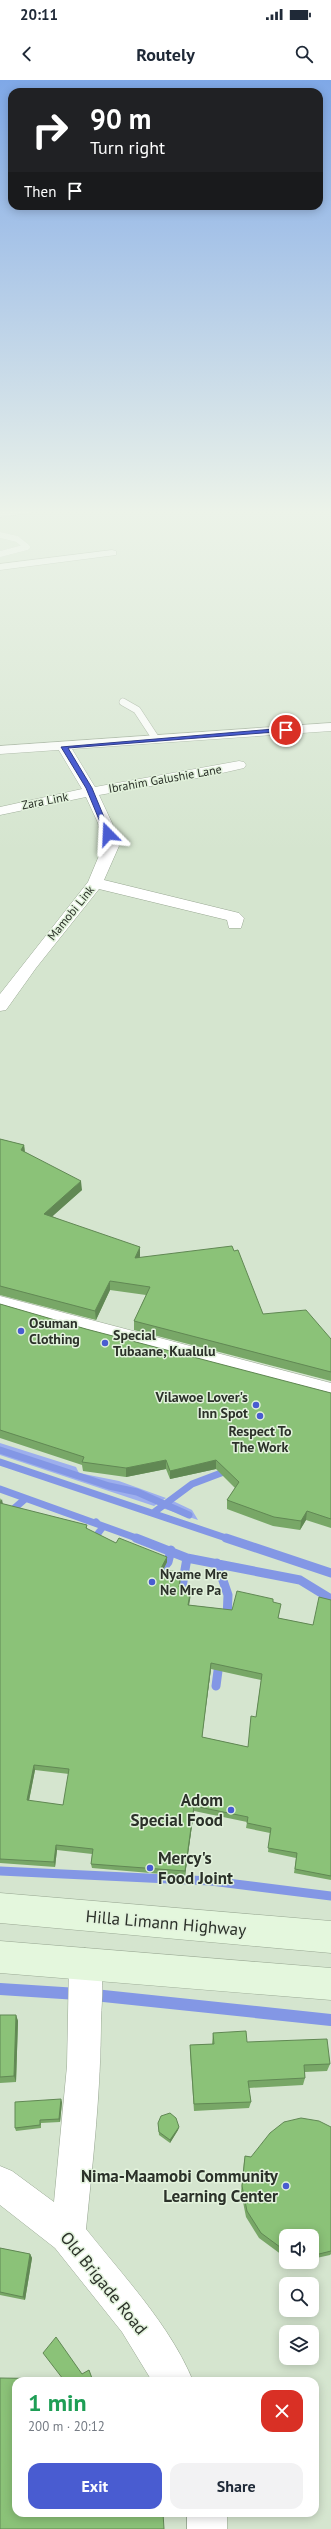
<!DOCTYPE html>
<meta charset="utf-8">
<style>
:root{--surface:#fff;--page:#f2f2f3;--text:#1f2937;--muted:#747a83;--accent:#495cd1}
body{margin:0;font-family:"PT Sans",sans-serif;background:var(--page);color:var(--text);height:100vh;display:flex;flex-direction:column;font-size:15px;white-space:nowrap}
*{box-sizing:border-box;margin:0}
p{font-size:13px;color:var(--muted)}
.icon{flex:none;width:22px;height:22px;fill:none;stroke:currentColor;stroke-width:2;stroke-linecap:round;stroke-linejoin:round}
.map{position:relative;flex:1;overflow:hidden}
.panel{position:absolute;left:12px;top:2297px;width:307px;height:140px;display:flex;flex-direction:column;background:var(--surface);border-radius:12px;box-shadow:0 2px 10px #0003}
.panel>*{flex:none}
.guide{position:absolute;left:8px;top:8px;width:315px;height:122px;border-radius:12px;box-shadow:0 2px 10px #0003;background:#202124;color:#fff;overflow:hidden}
.tools{position:absolute;left:279px;top:2149px;display:grid;gap:8px}
.tools a{display:grid;place-items:center;width:40px;height:40px;border-radius:8px;background:var(--surface);box-shadow:0 2px 10px #0003;font-size:20px}
.pin{position:absolute;display:grid;place-items:center;width:34px;height:34px;color:#fff;margin:-17px;border:2px solid #fff;border-radius:50%;box-shadow:0 1px 4px #0007}
.me{position:absolute;width:44px;margin:-22px;rotate:339deg;stroke-linejoin:round;filter:drop-shadow(0 0 3px #0008)}
.turn{display:flex;align-items:center;gap:14px;height:84px;padding:0 16px;font-size:18px}
.turn .icon{width:52px;height:52px;stroke-width:2.5}
.turn b{display:block;font-size:28px;line-height:34px}
.then{display:flex;align-items:center;height:38px;padding:0 16px;background:#0003;gap:8px;font-size:15px}
.round{display:grid;place-items:center;flex:none;width:42px;height:42px;border-radius:12px;background:var(--page)}
.headline{display:flex;align-items:center;justify-content:space-between;height:68px;padding:0 16px}
h1{font-size:24px;font-weight:600;line-height:30px;color:#1e9e55}
.button{display:flex;gap:8px;margin-top:auto;padding:8px 16px}
.button a{flex:1;height:46px;border-radius:12px;background:var(--accent);color:#fff;font-size:16px;font-weight:600;line-height:46px;text-align:center}
.button a+a{background:var(--page);color:var(--text)}
.status{display:flex;justify-content:space-between;align-items:center;height:28px;padding:0 20px;background:var(--surface);direction:ltr}
.status svg{height:11px;fill:currentColor}
header{display:flex;justify-content:space-between;align-items:center;height:52px;padding:0 16px;background:var(--surface);font-size:18px;font-weight:600}
.map>svg:first-child{display:block}
.green{fill:#9dafed}
.lines{fill:none;stroke-linecap:round;stroke-linejoin:round}
.stream-far2{stroke:#8397e5;stroke-width:7}
.stream-far1{stroke:#8397e5;stroke-width:9}
.stream{stroke:#8397e5;stroke-width:12}
.service-far1-casing{stroke:#99a893;stroke-width:6}
.service-casing{stroke:#99a893;stroke-width:8}
.minor-casing{stroke:#99a893;stroke-width:1}
.tertiary-casing{stroke:#99a893;stroke-width:1}
.secondary-casing{stroke:#99a893;stroke-width:1}
.service-far1{stroke:#fff;stroke-width:6}
.service{stroke:#fff;stroke-width:7}
.minor{fill:#fff;fill-rule:evenodd}
.tertiary{fill:#fff;fill-rule:evenodd}
.secondary{fill:#e4f7dd;fill-rule:evenodd}
.wall{fill:#78a767;fill-rule:evenodd}
.shaded-wall{fill:#618854}
.building{fill:#8bc278;stroke:#618854;fill-rule:evenodd}
.route{fill:#495cd1;stroke:#2f3c88}
.poi-dot{fill:#495cd1;stroke:#e2f2dc;stroke-width:1.5}
.labels{text-anchor:middle;stroke-width:3;stroke-linejoin:round;paint-order:stroke}
.far-street-label{font-size:12px;fill:#2b3129;stroke:#e2f2dc}
.poi-label{font-size:14px;font-weight:bold;fill:#2b3129;stroke:#e2f2dc;text-anchor:start}
.near-poi-label{font-size:17px;font-weight:bold;fill:#2b3129;stroke:#e2f2dc;text-anchor:end}
.near-street-label{font-size:17px;fill:#2b3129;stroke:#e2f2dc}
</style>
<div class="status"><b>20:11</b><svg viewBox="0 0 49 12"><path d="M0 12V9h3v3zM5 12V6h3v6zM10 12V3h3v9zM15 12V0h3v12zM26 1h20v11H26zM47 4h2v5h-2z"/></svg></div>
<header><svg class="icon" aria-label="back" viewBox="0 0 24 24"><path d="M15 5l-7 7 7 7"/></svg>Routely<svg class="icon" aria-label="search" viewBox="0 0 24 24"><circle cx="10" cy="10" r="6"/><path d="M15 15l6 6"/></svg></header>
<div class="map">
<svg width="331" height="2449" viewBox="0 0 331 2449">
<rect width="100%" height="100%" fill="#d5e5cf"/>
<path class="green" d="M0 1363 76 1387 79 1393 119 1401 166 1418 154 1426 0 1375Z
M173 1421 192 1430 198 1440 162 1428Z"/>
<g class="lines">
<path class="stream-far2" d="M0 1370 109 1406 137 1412 189 1435
M0 1382 229 1459
M0 1409 139 1459
M153 1433 192 1404 229 1390
M0 1448 10 1432 25 1419
M94 1459 102 1448 96 1442"/>
<path class="stream-far1" d="M136 1458 187 1478 300 1500 331 1519
M226 1458 331 1493
M93 1461 95 1458
M217 1483 228 1515 227 1539
M161 1490 168 1482 171 1470
M181 1513 187 1478
M216 1606 219 1583
M0 1791 211 1801 331 1816"/>
<path class="stream" d="M0 1909 78 1914
M94 1915 331 1940"/>
<defs>
<path id="service-far1" d="M0 455 17 459 27 467 0 474"/>
<path id="service" d="M123 622 137 630 156 659"/>
<path id="minor" d="M17 429H42L37 432 0 437V431Z
M112 470 116 471V475L0 490V484Z
M64 663 69 664 95 707 239 681 244 682 246 685 244 688 209 696 99 715 112 743 119 766 104 800 239 833 244 838 241 848H229L227 840 99 809 36 888 6 930 0 931V914L88 802 103 766 98 743 86 717 0 735V727L82 709 57 667Z
M0 1216 331 1303V1321L0 1232Z
M85 1868 96 1873C105 1893 102 1917 101 1939 101 2009 93 2080 86 2149 124 2197 170 2245 193 2301H152L122 2252 55 2168 0 2125V2086L12 2091 54 2122 67 1986 69 1884 74 1873Z
M187 2433H227V2449H187Z"/>
<path id="tertiary" d="M331 643V651L0 674V666Z"/>
<path id="secondary" d="M0 1813 331 1841V1873L0 1843Z
M0 1861 331 1888V1920L0 1893Z"/>
</defs>
<use href="#service-far1" class="service-far1-casing"/>
<use href="#service" class="service-casing"/>
<use href="#minor" class="minor-casing"/>
<use href="#tertiary" class="tertiary-casing"/>
<use href="#secondary" class="secondary-casing"/>
<use href="#service-far1" class="service-far1"/>
<use href="#service" class="service"/>
<use href="#minor" class="minor"/>
<use href="#tertiary" class="tertiary"/>
<use href="#secondary" class="secondary"/>
</g>
<path class="wall" d="M0 1059 24 1065 25 1072 82 1110 52 1136 140 1176 139 1178 263 1234 331 1259V1301L134 1250V1241L146 1215 110 1210 96 1240 0 1215V1218Z
M0 1224 86 1249 331 1313V1448L306 1440 300 1450 273 1446 227 1429V1420L235 1408 216 1389 170 1399 166 1389 126 1397 83 1391 82 1385 0 1358Z
M0 1418 3 1424 87 1445V1449L116 1463 167 1482 163 1490 181 1492 180 1507 191 1508 189 1525 232 1530 273 1522 280 1530 278 1538 313 1545 331 1520V1800L294 1793 296 1778 268 1772 270 1753 246 1748 247 1742 194 1731 185 1796 92 1788 91 1784 92 1774 57 1770 55 1787 0 1783ZM211 1589 261 1600 256 1637 248 1667 202 1657ZM35 1690 69 1694 63 1725 29 1721Z
M0 1935H16L18 1941 16 2002 0 2003Z
M213 1953 247 1962 330 1984 327 1991 305 1992V1998L303 2005 249 2008 251 2022 249 2028 194 2031 190 1973V1965L212 1964Z
M62 2022 60 2042 41 2043V2048L16 2051 15 2048Z
M158 2043 179 2047 178 2050 170 2063 159 2055Z
M331 2047V2174L330 2175 312 2179V2156H286V2176L282 2175 259 2158 246 2137 241 2112 244 2082 245 2076 251 2077Z
M0 2168 30 2174 32 2178 25 2220 0 2215Z"/>
<path class="shaded-wall" d="M24 1065 25 1074 21 1070Z
M81 1101 82 1110 45 1143 44 1134Z
M140 1167V1176L136 1187 135 1178Z
M110 1201V1210L96 1240 95 1231Z
M166 1380V1389L126 1397V1388Z
M216 1380V1389L170 1399V1391Z
M2 1419 3 1425 0 1426V1422Z
M307 1431 306 1440 300 1450 301 1441Z
M167 1477V1482L160 1496V1490Z
M191 1508V1514L188 1531V1525Z
M211 1583V1589L201 1662 202 1657Z
M34 1685 35 1690 28 1725 27 1720Z
M194 1726V1731L185 1796V1791Z
M56 1765 57 1770 55 1787 54 1782Z
M16 1935 18 1941 16 2002 14 1996Z
M61 2019 62 2022 60 2042 59 2039Z
M179 2047 178 2050 170 2063V2060Z
M30 2174 32 2178 25 2220 23 2217Z"/>
<path class="building" d="M0 1059 24 1065 21 1070 81 1101 44 1134 140 1167 135 1178 232 1166 234 1171 238 1170 263 1234 306 1230 331 1259V1292L134 1241 150 1207 110 1201 95 1231 0 1206Z
M0 1224 86 1249 331 1313V1439L307 1431 301 1441 274 1437 227 1420 239 1402 216 1380 170 1391 166 1380 126 1388 82 1382 84 1377 0 1350Z
M0 1423 87 1445 86 1448 116 1463 119 1458 167 1477 160 1490 181 1492 179 1507 191 1508 188 1525 232 1530 237 1511 273 1519V1522L281 1524 278 1538 313 1545 319 1517 331 1520V1796L295 1789 297 1773 268 1768 271 1748 247 1743 248 1737 194 1726 185 1791 91 1784 93 1769 56 1765 54 1782 0 1779ZM211 1583 262 1594 256 1637 251 1636 248 1667 202 1657ZM34 1685 69 1689 63 1725 27 1720Z
M0 1935H16L14 1996 0 1997Z
M246 1951 247 1962 327 1959 330 1984 304 1985 305 1998 248 2001 251 2022 194 2024 190 1965 214 1964 213 1953Z
M61 2019 59 2039 40 2040V2045L15 2048V2022Z
M170 2033 176 2038 179 2047 170 2060 159 2052 158 2043 161 2036Z
M301 2038 319 2041 331 2047V2171L315 2175 312 2174V2156H286V2170H284L261 2153 247 2131 242 2106 245 2076 251 2077 270 2053 284 2042Z
M0 2168 30 2174 23 2217 0 2212Z
M56 2257 82 2294 89 2290 93 2301H16V2433H163L164 2449H0V2298L63 2299 43 2273Z"/>
<linearGradient id="sky" x2="0" y2="1"><stop stop-color="#7fa8e7"/><stop offset="0.56" stop-color="#ecf3e9"/><stop offset="1" stop-color="#ecf3e9" stop-opacity="0"/></linearGradient>
<rect width="331" height="771" fill="url(#sky)"/>
<path class="route" d="M286 648 288 651 68 668 92 708 111 754 108 756 105 754 86 708 61 667Z"/>
<g class="poi-dot">
<circle cx="21" cy="1251" r="4"/>
<circle cx="105" cy="1263" r="4"/>
<circle cx="256" cy="1325" r="4"/>
<circle cx="260" cy="1336" r="4"/>
<circle cx="152" cy="1502" r="4"/>
<circle cx="231" cy="1730" r="4"/>
<circle cx="150" cy="1788" r="4"/>
<circle cx="286" cy="2106" r="4"/>
</g>
<g class="labels">
<g class="far-street-label">
<text transform="translate(165 699) rotate(-10)" y="4">Ibrahim Galushie Lane</text>
<text transform="translate(45 721) rotate(-11)" y="4">Zara Link</text>
<text transform="translate(71 833) rotate(-51)" y="4">Mamobi Link</text>
</g>
<g class="poi-label">
<text x="29" y="1248">Osuman<tspan x="29" dy="16">Clothing</tspan></text>
<text x="113" y="1260">Special<tspan x="113" dy="16">Tubaane, Kualulu</tspan></text>
<text x="248" y="1322" text-anchor="end">Vilawoe Lover's<tspan x="248" dy="16">Inn Spot</tspan></text>
<text x="260" y="1356" text-anchor="middle">Respect To<tspan x="260" dy="16">The Work</tspan></text>
<text x="160" y="1499">Nyame Mre<tspan x="160" dy="16">Ne Mre Pa</tspan></text>
</g>
<g class="near-poi-label">
<text x="223" y="1726">Adom<tspan x="223" dy="20">Special Food</tspan></text>
<text x="158" y="1784" text-anchor="start">Mercy's<tspan x="158" dy="20">Food Joint</tspan></text>
<text x="278" y="2102">Nima-Maamobi Community<tspan x="278" dy="20">Learning Center</tspan></text>
</g>
<g class="near-street-label">
<text transform="translate(166 1843) rotate(5)" y="6">Hilla Limann Highway</text>
<text transform="translate(104 2203) rotate(51)" y="6">Old Brigade Road</text>
</g>
</g>
</svg>
<div class="tools">
<a><svg class="icon" aria-label="sound" viewBox="0 0 24 24"><path d="M4 9h4l5-4v14l-5-4H4zM17 9q2 3 0 6"/></svg></a>
<a><svg class="icon" aria-label="search" viewBox="0 0 24 24"><circle cx="10" cy="10" r="6"/><path d="M15 15l6 6"/></svg></a>
<a><svg class="icon" aria-label="layers" viewBox="0 0 24 24"><path d="M12 4l9 5-9 5-9-5zM3 14l9 5 9-5"/></svg></a>
</div>
<div class="pin" style="left:286px;top:650px;background:#d93025"><svg class="icon" aria-label="arrive" viewBox="0 0 24 24"><path d="M6 21V4h12l-3 4 3 4H6"/></svg></div>
<svg class="me" style="left:108px;top:754px" viewBox="-20 -20 40 40"><path d="M0-17L14 15 0 8-14 15z" fill="#495cd1" stroke="#fff" stroke-width="4"/></svg>
<div class="guide">
<div class="turn"><svg class="icon" aria-label="right" viewBox="0 0 24 24"><path d="M7 20v-9h11M14 6l5 5-5 5"/></svg><div><b>90 m</b>Turn right</div></div>
<div class="then">Then<svg class="icon" aria-label="arrive" viewBox="0 0 24 24"><path d="M6 21V4h12l-3 4 3 4H6"/></svg></div>
</div>
<section class="panel">
<div class="headline"><div><h1>1 min</h1><p>200 m · 20:12</p></div><a class="round" style="background:#d93025;color:#fff"><svg class="icon" aria-label="close" viewBox="0 0 24 24"><path d="M6 6l12 12M18 6L6 18"/></svg></a></div>
<div class="button"><a>Exit</a><a>Share</a></div>
</section>
</div>
